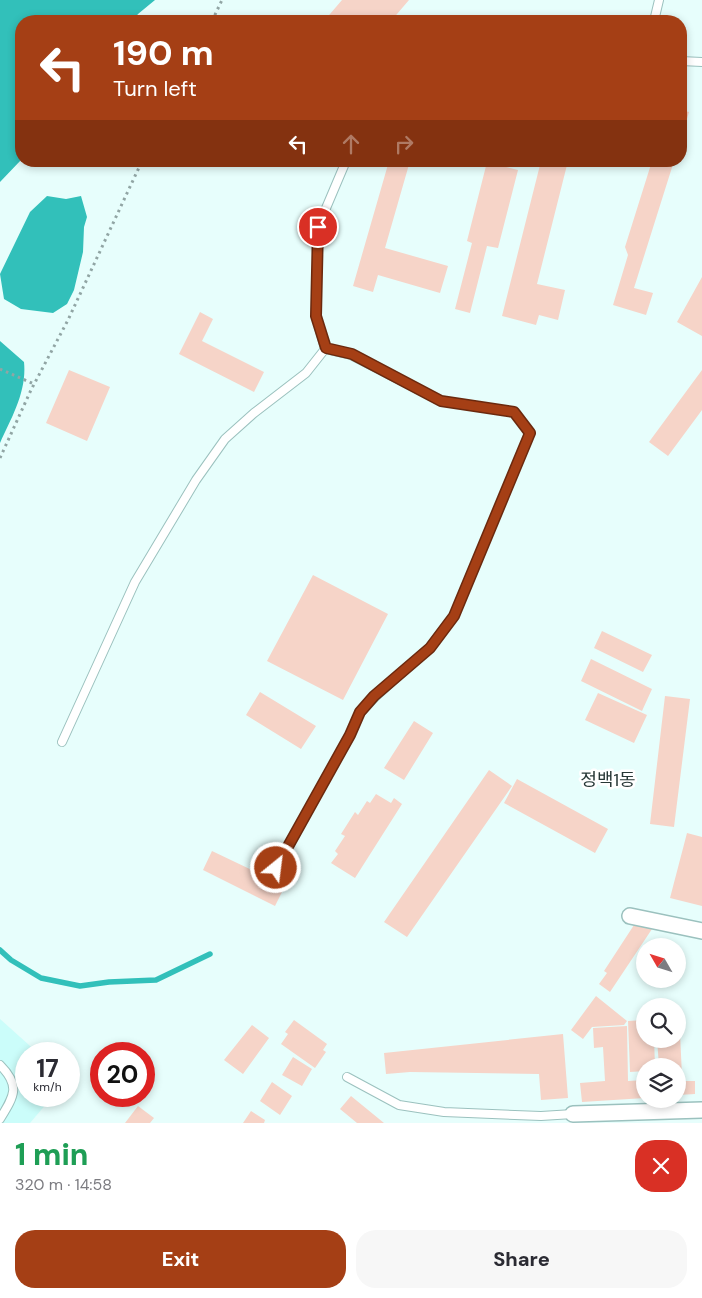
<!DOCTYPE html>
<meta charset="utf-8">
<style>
:root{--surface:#fff;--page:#f7f7f7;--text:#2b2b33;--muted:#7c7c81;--accent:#a53f15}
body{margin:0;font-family:"DM Sans","Noto Sans KR",sans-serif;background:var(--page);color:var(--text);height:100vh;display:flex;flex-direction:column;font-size:19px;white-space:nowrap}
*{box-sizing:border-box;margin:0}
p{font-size:16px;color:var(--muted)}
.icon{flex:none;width:28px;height:28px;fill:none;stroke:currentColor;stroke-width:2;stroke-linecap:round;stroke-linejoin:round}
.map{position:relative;height:1123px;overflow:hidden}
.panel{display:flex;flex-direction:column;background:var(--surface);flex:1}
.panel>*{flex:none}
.banner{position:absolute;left:15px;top:15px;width:672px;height:152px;border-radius:20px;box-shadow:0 2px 8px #0003;background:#a53f15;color:#fff;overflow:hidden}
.needle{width:32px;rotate:309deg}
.fabs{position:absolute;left:636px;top:938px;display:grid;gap:10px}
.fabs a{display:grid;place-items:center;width:50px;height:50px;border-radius:50%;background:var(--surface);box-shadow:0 2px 8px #0003;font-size:25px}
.speed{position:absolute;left:15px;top:1042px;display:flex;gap:10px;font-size:25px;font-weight:700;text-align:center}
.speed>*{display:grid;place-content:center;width:65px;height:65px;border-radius:50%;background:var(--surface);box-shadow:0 2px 8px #0003;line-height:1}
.speed small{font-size:12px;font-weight:400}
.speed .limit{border:8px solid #d22;background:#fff;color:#111}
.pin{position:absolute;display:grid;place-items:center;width:42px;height:42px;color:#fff;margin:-21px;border:2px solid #fff;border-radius:50%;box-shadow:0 1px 5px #0007}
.me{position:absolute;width:55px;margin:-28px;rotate:29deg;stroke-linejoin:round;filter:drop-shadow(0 0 4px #0008)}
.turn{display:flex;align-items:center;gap:18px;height:105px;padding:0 15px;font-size:22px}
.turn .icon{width:65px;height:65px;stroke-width:2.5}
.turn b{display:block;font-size:35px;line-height:42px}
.lanes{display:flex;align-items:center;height:48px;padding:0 15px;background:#0003;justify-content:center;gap:25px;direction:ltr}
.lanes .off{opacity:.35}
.round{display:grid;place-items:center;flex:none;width:52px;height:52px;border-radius:20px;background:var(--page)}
.summary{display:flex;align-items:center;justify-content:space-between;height:85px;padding:0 15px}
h1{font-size:30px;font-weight:800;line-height:38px;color:#1e9e55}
.button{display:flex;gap:10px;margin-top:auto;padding:10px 15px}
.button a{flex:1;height:58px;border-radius:20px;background:var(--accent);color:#fff;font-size:20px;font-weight:800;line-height:58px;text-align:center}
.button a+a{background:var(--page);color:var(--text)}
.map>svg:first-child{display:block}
.built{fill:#cbfdfa}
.water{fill:#32c0ba}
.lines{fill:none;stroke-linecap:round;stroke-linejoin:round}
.stream{stroke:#32c0ba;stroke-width:5.5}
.building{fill:#f6d4c8}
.service-casing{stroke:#9bc1be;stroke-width:10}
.minor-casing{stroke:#9bc1be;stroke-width:18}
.path{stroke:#91a5a4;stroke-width:3;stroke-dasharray:2.5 4;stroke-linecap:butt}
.service{stroke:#fff;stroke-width:8}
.minor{stroke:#fff;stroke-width:15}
.route-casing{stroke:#6b290e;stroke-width:12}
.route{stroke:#a53f15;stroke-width:9}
.labels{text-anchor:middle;stroke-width:5;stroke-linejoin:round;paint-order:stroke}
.quarter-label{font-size:18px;fill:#273736;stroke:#fff}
</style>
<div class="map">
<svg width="702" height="1123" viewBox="0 0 702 1123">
<rect width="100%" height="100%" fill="#e7fefc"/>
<path class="built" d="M0 1019 39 1054H26V1096H53L30 1123H0Z"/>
<path class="water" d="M0 0H155L138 14 133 21H21V160L0 182Z
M47 196 66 199 81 196 87 217 84 227 83 252 74 290 67 304 53 313 21 309 4 299 0 274 30 212Z
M0 341 24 362C27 391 12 417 0 443Z"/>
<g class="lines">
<path class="stream" d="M0 950 11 960 41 978 80 986 109 982 156 980 210 954"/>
</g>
<path class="building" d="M342 0H409L391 21H324Z
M681 110 689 112 682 136H681Z
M389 161H410L385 248 448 266 440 293 378 275 373 292 353 286Z
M541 161H568L537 284 565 290 558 320 539 315 536 325 502 316Z
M652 161H674L634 288 653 293 646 315 613 305 628 255 625 247Z
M487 162 518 170 498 248 487 246 470 313 455 309 472 243 467 241Z
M702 277V336L677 322Z
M200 312 213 319 202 341 264 372 254 392 179 354Z
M69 370 110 387 87 441 46 423Z
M702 370V410L668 456 649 442Z
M313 575 388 614 343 700 267 661Z
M602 631 652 655 643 672 594 648Z
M591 659 652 689 642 711 581 681Z
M260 692 316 726 301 749 246 715Z
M598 693 647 715 634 743 585 720Z
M665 696 690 699 674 827 650 824Z
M414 721 433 733 404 780 384 768Z
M489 770 512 786 407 937 384 922Z
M517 779 608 829 595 853 504 803Z
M376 794 391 803 394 798 402 804 355 878 331 863 338 854 335 851 345 836 341 834 355 812 358 815 367 801 370 803Z
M687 833 702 837V906L670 898Z
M212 851 285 886 275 906 203 870Z
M634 925 652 929 610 992 599 984 607 973 604 971Z
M596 996 627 1021 624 1025 592 1027 583 1039 571 1030Z
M294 1020 327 1044 323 1050 326 1052 315 1068 281 1044 288 1034 285 1032Z
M645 1020V1039H654L655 1066H645V1071L630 1072 628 1021Z
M252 1025 269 1038 243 1074 224 1060Z
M627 1026 628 1081 645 1080V1098L582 1102 580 1083 605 1081 603 1047 594 1048 593 1028Z
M678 1033H680L682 1076H678V1066H659L657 1039H678Z
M563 1034 568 1098 541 1100 539 1074 410 1072 386 1074 384 1053Z
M293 1057 312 1069 302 1086 282 1075Z
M678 1081H695V1094L678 1095Z
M272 1082 292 1096 280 1115 260 1101Z
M351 1096 384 1123H357L340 1109Z
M138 1106 154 1118 150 1123H125Z
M251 1111 265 1120 264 1123H243Z"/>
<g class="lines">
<defs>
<path id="service" d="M654 21 659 0
M681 61 702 62
M62 742 135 582 196 480 225 439 254 413 306 373 325 349
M276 869 350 735 360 713 375 697 429 648 454 616 530 433 514 412 441 401 351 355 325 349 316 316 318 227 346 161
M0 1065C21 1086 14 1096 0 1119
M347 1077 399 1105 444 1112 541 1116 573 1114"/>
<path id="minor" d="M630 916 702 931
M573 1114 702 1110"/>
</defs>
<use href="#service" class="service-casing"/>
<use href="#minor" class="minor-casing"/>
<path class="path" d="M212 21 222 0
M0 369 34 384
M0 458 31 390 68 320 142 161"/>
<use href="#service" class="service"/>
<use href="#minor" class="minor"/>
</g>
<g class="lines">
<defs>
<path id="route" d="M276 868 350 735 360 712 374 696 430 648 454 616 530 433 514 412 441 401 352 354 326 348 316 316 318 227"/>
</defs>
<use href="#route" class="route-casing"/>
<use href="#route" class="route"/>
</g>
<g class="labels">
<g class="quarter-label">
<text x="608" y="786">정백1동</text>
</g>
</g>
</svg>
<div class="fabs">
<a><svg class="needle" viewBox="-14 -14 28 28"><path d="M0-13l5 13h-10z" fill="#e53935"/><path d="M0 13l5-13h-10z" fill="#7c7c81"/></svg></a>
<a><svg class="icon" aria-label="search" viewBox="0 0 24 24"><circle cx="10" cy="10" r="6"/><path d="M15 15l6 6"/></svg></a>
<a><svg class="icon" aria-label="layers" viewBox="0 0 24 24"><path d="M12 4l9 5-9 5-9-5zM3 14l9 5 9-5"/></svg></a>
</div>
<div class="speed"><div>17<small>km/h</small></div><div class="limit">20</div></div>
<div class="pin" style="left:318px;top:227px;background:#d93025"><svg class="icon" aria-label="arrive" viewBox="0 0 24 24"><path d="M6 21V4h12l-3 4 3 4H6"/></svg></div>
<svg class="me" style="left:276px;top:868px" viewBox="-20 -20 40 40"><circle r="17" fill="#a53f15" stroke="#fff" stroke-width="3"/><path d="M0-11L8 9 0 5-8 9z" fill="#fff"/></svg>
<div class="banner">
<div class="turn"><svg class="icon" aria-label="left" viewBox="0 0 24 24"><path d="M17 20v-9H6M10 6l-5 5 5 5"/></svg><div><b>190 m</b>Turn left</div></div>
<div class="lanes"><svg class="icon" aria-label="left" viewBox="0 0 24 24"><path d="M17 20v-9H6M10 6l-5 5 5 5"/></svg><svg class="icon off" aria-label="ahead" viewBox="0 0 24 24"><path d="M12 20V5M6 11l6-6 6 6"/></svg><svg class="icon off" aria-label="right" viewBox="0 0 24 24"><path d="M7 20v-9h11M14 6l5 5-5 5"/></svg></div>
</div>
</div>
<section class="panel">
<div class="summary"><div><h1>1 min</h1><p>320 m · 14:58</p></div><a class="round" style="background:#d93025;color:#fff"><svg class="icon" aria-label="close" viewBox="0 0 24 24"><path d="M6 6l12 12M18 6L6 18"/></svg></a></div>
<div class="button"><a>Exit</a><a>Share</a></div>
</section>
